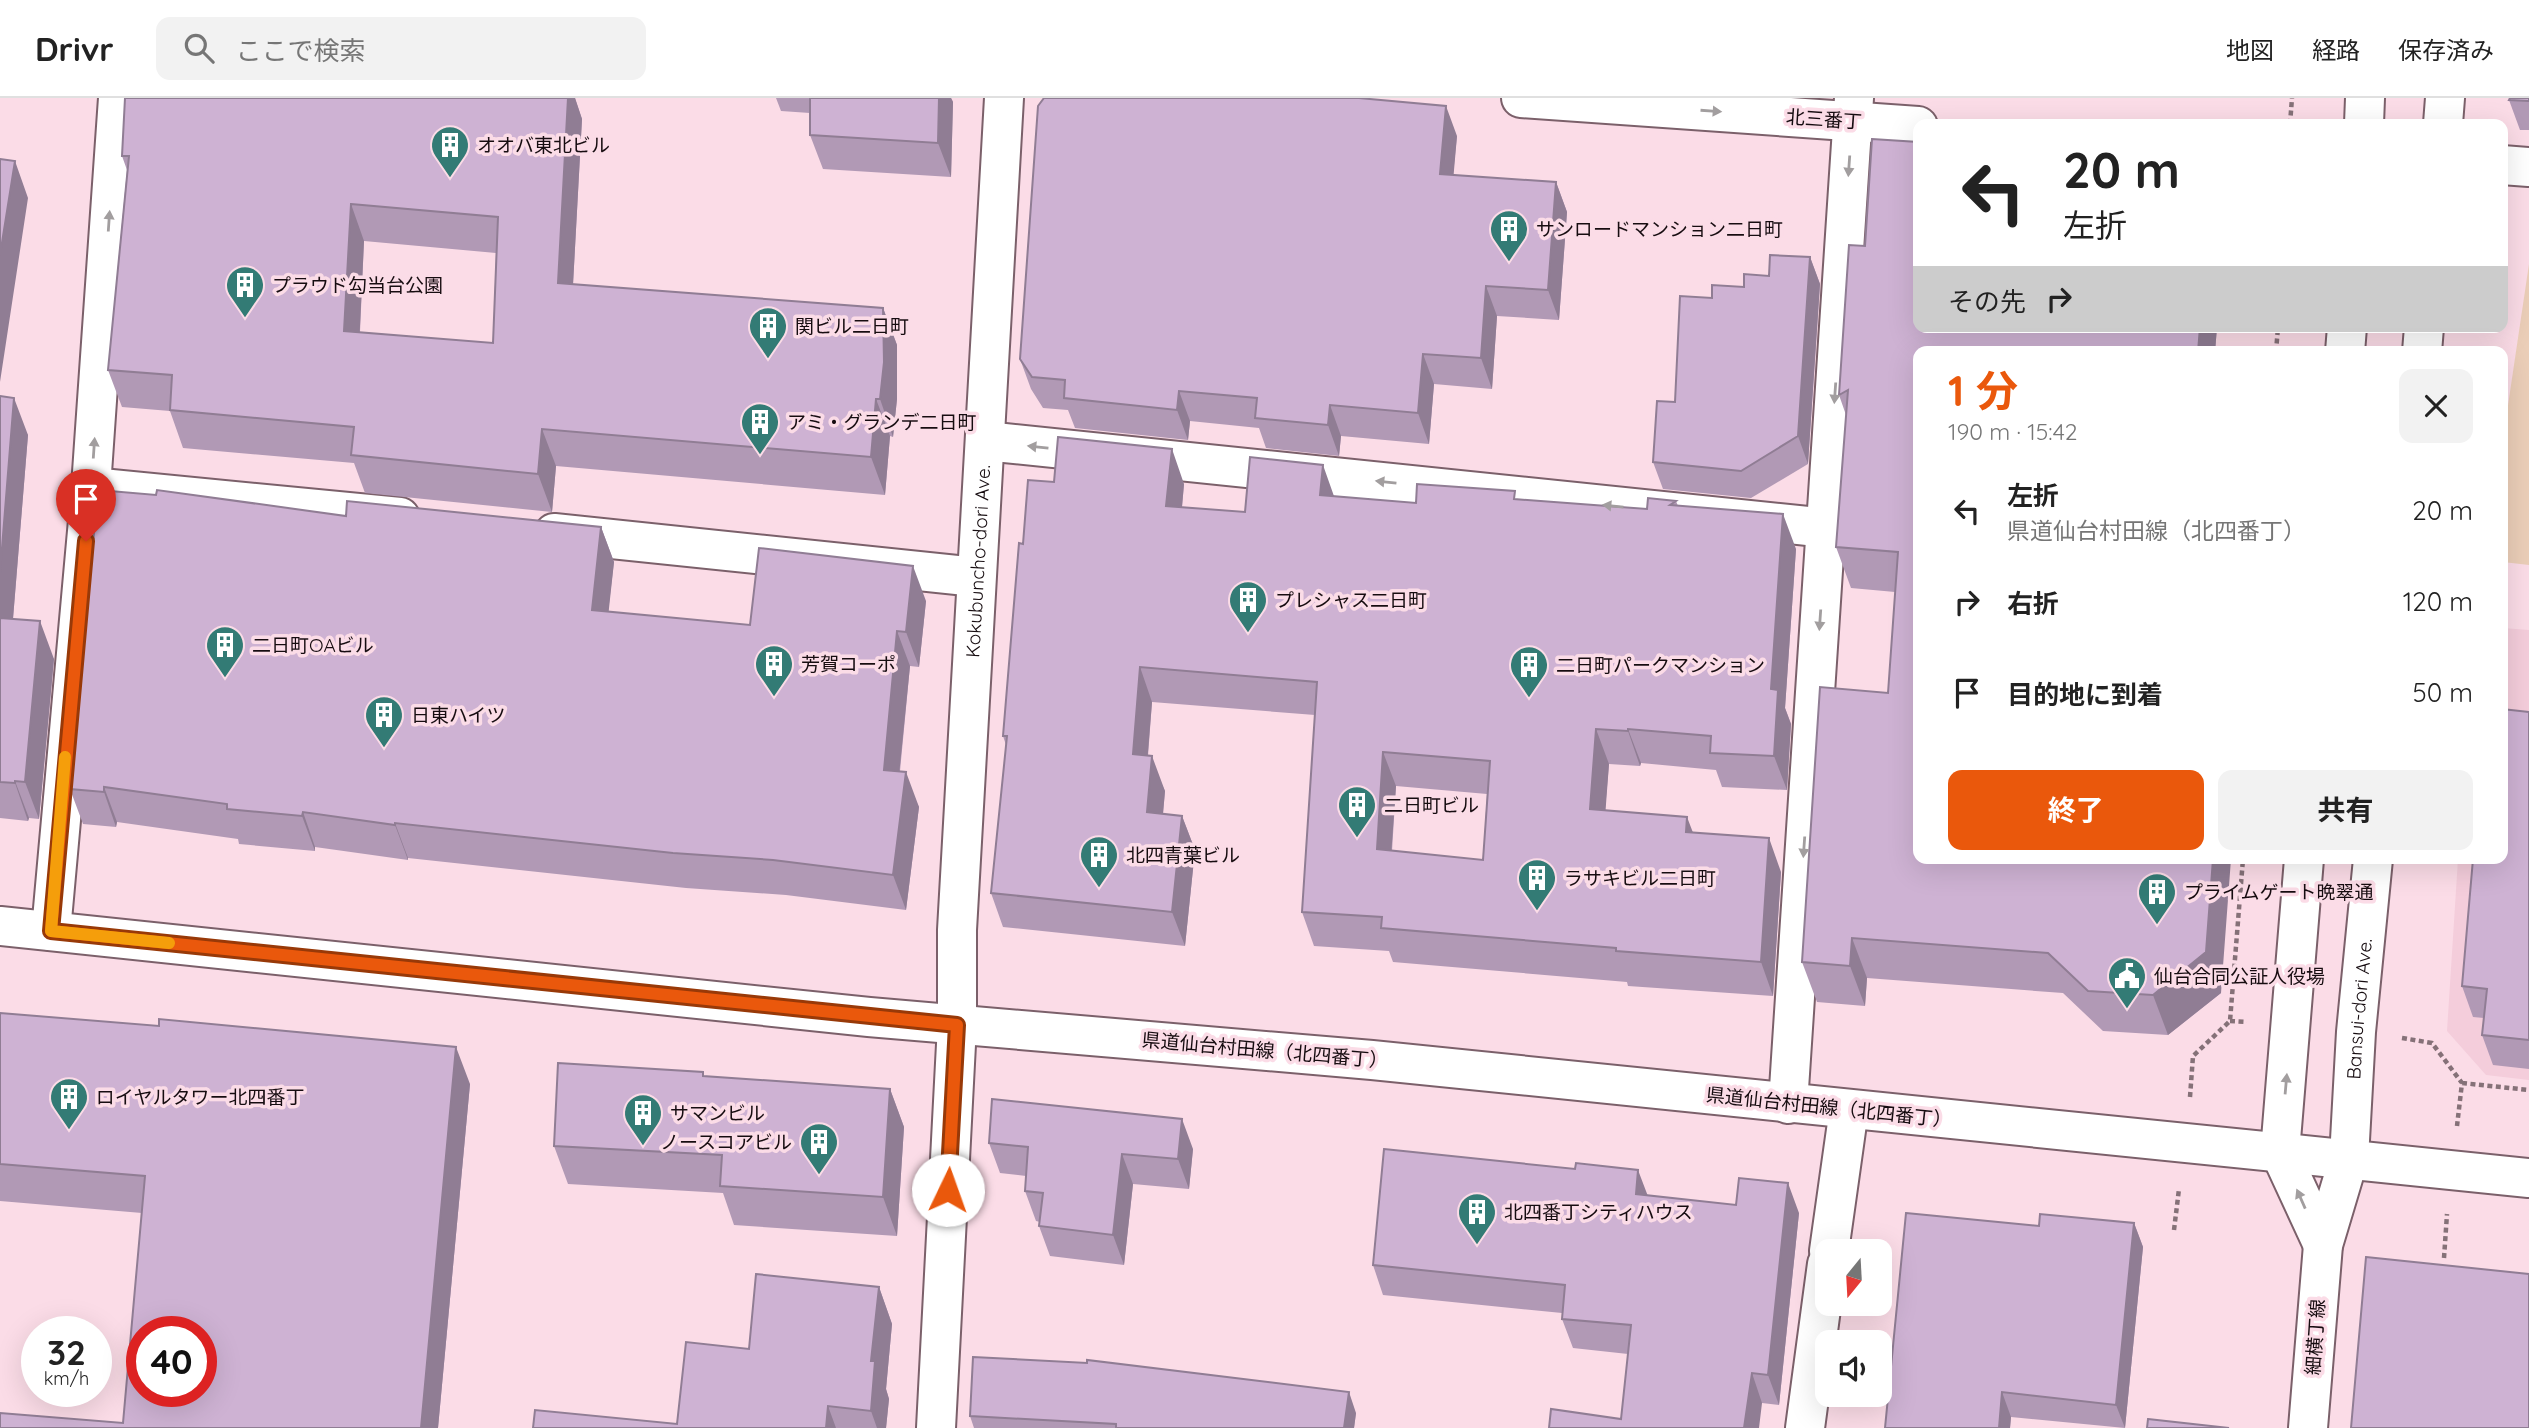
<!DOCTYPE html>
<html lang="ja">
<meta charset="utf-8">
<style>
:root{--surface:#fff;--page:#f2f2f2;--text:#222;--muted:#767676;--line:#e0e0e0;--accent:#ea580c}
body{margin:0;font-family:Quicksand,"Noto Sans JP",sans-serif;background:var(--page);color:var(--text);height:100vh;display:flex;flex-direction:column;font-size:26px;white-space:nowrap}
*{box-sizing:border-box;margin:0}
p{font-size:23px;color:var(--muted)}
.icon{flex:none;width:38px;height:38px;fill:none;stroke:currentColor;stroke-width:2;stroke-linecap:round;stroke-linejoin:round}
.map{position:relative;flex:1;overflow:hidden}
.panel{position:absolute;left:1913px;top:248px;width:595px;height:518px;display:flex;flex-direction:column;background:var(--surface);border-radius:14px;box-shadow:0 7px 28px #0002}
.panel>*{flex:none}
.top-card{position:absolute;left:1913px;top:21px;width:595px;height:214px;border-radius:14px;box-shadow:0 7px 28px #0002;background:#fff;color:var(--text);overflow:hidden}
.needle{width:46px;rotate:198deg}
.controls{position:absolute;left:1815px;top:1141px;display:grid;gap:14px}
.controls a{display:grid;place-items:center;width:77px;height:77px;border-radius:14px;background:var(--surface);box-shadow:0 7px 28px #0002;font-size:35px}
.speed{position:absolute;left:21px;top:1218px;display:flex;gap:14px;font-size:35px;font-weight:700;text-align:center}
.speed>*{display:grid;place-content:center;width:91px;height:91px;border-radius:50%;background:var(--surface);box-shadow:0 7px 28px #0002;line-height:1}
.speed small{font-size:18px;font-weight:400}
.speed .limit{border:10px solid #d22;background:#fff;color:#111}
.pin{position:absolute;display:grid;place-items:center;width:60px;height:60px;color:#fff;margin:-72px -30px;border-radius:50% 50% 50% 0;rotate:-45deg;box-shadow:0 0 7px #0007}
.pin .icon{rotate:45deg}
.me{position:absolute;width:77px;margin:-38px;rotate:3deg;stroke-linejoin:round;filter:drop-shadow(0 0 5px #0008)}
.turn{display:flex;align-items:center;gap:24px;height:147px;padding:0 35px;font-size:32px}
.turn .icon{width:91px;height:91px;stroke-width:2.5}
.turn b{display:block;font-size:49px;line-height:60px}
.then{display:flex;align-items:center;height:66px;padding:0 35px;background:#0003;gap:14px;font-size:26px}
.round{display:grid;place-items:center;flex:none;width:74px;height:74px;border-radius:14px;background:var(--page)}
.overview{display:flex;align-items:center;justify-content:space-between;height:119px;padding:0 35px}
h1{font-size:42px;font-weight:700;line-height:52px;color:var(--accent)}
.primary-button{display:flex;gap:14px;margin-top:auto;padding:14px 35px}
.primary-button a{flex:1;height:80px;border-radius:14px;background:var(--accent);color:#fff;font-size:28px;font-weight:700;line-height:80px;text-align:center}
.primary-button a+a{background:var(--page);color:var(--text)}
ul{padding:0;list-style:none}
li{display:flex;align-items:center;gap:21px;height:91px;padding:0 35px}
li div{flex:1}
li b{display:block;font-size:26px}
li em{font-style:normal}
header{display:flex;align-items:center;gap:42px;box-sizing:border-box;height:98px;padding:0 35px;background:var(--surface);border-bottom:2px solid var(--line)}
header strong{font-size:33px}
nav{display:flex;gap:38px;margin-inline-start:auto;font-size:24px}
.search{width:490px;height:63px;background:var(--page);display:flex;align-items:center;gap:18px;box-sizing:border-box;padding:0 24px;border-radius:14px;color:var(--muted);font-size:26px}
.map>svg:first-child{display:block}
.built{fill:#f4cddb}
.green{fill:#ebceb8}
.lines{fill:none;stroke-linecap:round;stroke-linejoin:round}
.minor-casing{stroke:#7b606a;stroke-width:42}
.major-casing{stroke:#7b606a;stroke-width:42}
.path{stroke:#857178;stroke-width:4.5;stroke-dasharray:5 3.5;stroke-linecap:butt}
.minor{stroke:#fff;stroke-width:38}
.major{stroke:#fff;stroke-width:38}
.wall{fill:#b199b5;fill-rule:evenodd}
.shaded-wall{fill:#907d94}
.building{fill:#ceb2d3;stroke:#907d94;stroke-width:2;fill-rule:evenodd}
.oneway{fill:#a29e9f}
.route-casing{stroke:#983908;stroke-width:18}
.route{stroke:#ea580c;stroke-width:12}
.slow{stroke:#f59e0b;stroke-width:12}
.labels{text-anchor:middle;stroke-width:7;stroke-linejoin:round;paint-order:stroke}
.street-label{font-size:19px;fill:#160c10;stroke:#fbdce7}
.poi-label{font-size:19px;fill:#160c10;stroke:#fbdce7;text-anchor:start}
</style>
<header>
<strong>Drivr</strong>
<div class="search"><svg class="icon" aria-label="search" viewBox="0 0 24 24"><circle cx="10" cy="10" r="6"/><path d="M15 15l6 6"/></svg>ここで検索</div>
<nav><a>地図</a><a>経路</a><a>保存済み</a></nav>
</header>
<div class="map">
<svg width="2529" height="1330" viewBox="0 0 2529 1330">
<rect width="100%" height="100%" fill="#fbdce7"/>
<path class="built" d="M2503 530 2529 532V982L2486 977 2447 933 2458 761H2502Z"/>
<path class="green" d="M2529 166V467L2503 464V341Z"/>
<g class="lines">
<defs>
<g id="minor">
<path d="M1521 0 1918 28"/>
<path d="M2364 26 2365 0"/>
<path d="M2443 26 2445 0"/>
<path d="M2502 67 2529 69"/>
<path d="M2345 254 2347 229"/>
<path d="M2422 254 2424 229"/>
<path d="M985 343 1827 430"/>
<path d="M91 389 400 419"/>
<path d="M554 435 976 479"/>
<path d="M2304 761 2280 1054 2323 1147"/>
<path d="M51 833 91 389 118 0"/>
<path d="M1788 1006 1854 0"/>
<path d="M1829 1153 1849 1011"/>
<path id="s1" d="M936 1330 957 927V832L1004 0"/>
<path d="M1805 1330 1827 1166"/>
<path id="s2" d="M2308 1330 2323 1147 2349 1060 2356 934 2373 761"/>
</g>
<path id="major" d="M0 828 869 919 1372 962 2529 1080"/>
</defs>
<use href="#minor" class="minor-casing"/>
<use href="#major" class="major-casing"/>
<path class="path" d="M2290 26 2292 0
M2276 254 2278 229
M2230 923 2247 924
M2402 940 2432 945 2462 985 2457 1028
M2462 985 2529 992
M2190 999 2193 958 2230 923 2243 761
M2174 1132 2179 1091
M2444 1160 2447 1116"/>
<use href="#minor" class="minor"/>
<use href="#major" class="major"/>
</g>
<path class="wall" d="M125 0H575L582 21 573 187 883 210 897 247V301L893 339 890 338 885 397 556 368 552 414 365 395 354 365 183 350 170 313 122 309 108 272 127 72 122 58ZM364 143 496 155 493 245 360 234Z
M776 0H951L953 4 951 79 823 71 810 37V15L781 13Z
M2529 0V32H2520L2509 2Z
M1457 38 1453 77 1556 84 1567 114 1559 222 1497 218 1492 291 1434 286 1429 346 1341 338 1339 358 1266 350 1259 330 1190 323 1188 342 1075 330 1068 312 1043 310 1031 291 1020 261Z
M1810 159 1820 186 1808 366 1751 400 1663 391 1653 364 1712 200 1744 189 1769 178Z
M1918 229H2217L2215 254H1918V761L2221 895 2168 937 2103 933 2063 895 1867 880 1865 908 1817 904 1802 864 1888 595 1895 494 1851 490 1836 449 1846 317 1839 297Z
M0 298 28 337 13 521 54 561 39 721 29 720 28 723 0 720Z
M1054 384 1184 386 1182 409 1245 414 1334 398 1416 405 1518 402 1647 411 1676 403 1678 408 1796 451 1785 610 1791 626 1787 692 1722 689 1716 672 1641 665 1640 668 1609 666 1605 712 1693 734 1781 774 1773 898 1628 888 1627 884 1393 864 1389 853 1314 848 1302 814 1315 617 1152 604 1148 658 1165 693 1163 716 1182 718 1195 752 1185 848 1003 829 991 795 1006 647 1003 638 1023 446ZM1396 688 1487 696 1483 762 1392 753Z
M346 418 601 429 614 464 608 514 750 527 926 503 919 569 910 568 900 673 919 709 906 812 786 797 686 790 408 760V762L315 749V753L239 746 238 741 117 724 116 729 83 726 70 691Z
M2529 614V971L2493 967 2482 937 2484 920 2473 919 2462 888Z
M0 915 470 986 438 1330H0L123 1325 142 1115 0 1103Z
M705 978 890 991 904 1029 897 1138 734 1127 723 1095 568 1086 554 1048Z
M989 1045 1193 1051 1189 1091 1133 1086 1124 1167 1050 1158 1039 1128 1040 1124 1036 1123 1025 1093 1026 1078 1000 1075Z
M1648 1097 1799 1115 1779 1307 1762 1305 1621 1321 1628 1256 1573 1250 1562 1221V1215L1383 1197 1373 1167Z
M2134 1125 2143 1149 2125 1330 2011 1319 2010 1330H1885L2039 1128Z
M879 1189 892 1226 886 1291 889 1301 886 1330H533L677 1326 749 1251Z
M1356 1315 1354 1330H974L970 1318Z"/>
<path class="shaded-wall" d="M568 0H575L582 21 571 223 558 185Z
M939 0H951L953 4 951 79 938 45Z
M1446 8 1457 38 1451 106 1440 76Z
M15 63 28 100 0 284V157Z
M1556 84 1567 114 1559 222 1548 192Z
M351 106 364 143 358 270 344 233Z
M1810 159 1820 186 1808 366 1798 338Z
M1486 188 1497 218 1492 291 1481 260Z
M883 210 897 247V301L893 339 880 301Z
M2200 229H2217L2215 254H2198Z
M1423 256 1434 286 1429 346 1418 315Z
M1179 293 1190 323 1188 342 1177 312Z
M14 300 28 337 10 557 0 529V475Z
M876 301 890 338 885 397 871 359Z
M1330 307 1341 338 1339 358 1328 327Z
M542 331 556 368 552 414 538 376Z
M1172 351 1184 386 1179 442 1166 408Z
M1323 367 1335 401 1320 397Z
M1783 416 1796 451 1785 610 1791 626 1787 692 1774 658 1771 591Z
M601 429 614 464 605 547 592 512Z
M913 468 926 503 919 569 906 534Z
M40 523 54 561 39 721 25 684Z
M897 533 910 568 896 707 884 672Z
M1140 569 1152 604 1145 691 1133 656Z
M1596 631 1609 666 1603 746 1590 711Z
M1628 631 1641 665 1640 668 1628 633Z
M1383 654 1396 688 1389 786 1377 751Z
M1152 658 1165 693 1160 748 1147 714Z
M906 674 919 709 906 812 893 777Z
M15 683 29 720 28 723 15 685Z
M104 689 117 724 116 729 104 694Z
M303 714 315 749V753L302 718Z
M1182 718 1195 752 1185 848 1172 814Z
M1687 719 1700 753 1686 734Z
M395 725 408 760V762L395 727Z
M1769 740 1781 774 1773 898 1761 864Z
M2213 761H2231L2221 895 2168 937 2153 897Z
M1852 840 1867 880 1865 908 1850 868Z
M456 949 470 986 438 1330H421Z
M890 991 904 1029 897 1138 883 1099Z
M1182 1021 1193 1051 1189 1091 1178 1061Z
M1122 1056 1133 1086 1124 1167 1113 1137Z
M1638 1072 1649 1101 1636 1096Z
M1788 1085 1799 1115 1779 1307 1768 1277Z
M2134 1125 2143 1149 2125 1330 2116 1307Z
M879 1189 892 1226 886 1291 889 1301 886 1330H877L871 1313V1263Z
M1752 1275 1762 1305 1759 1330H1744Z
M1349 1294 1356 1315 1354 1330H1344Z
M2002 1294 2011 1319 2010 1330H1999Z
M828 1308 836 1330H826Z"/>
<path class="building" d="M125 0H568L558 185 883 210 884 264 880 301H876L871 359 542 331 538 376 351 357 354 329 170 312 172 277 108 272 129 58H122ZM351 106 498 119 493 245 344 233Z
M810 0H939L938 45 810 37Z
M1044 0H1359L1446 8 1440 76 1556 84 1548 192 1486 188 1481 260 1423 256 1418 315 1330 307 1328 327 1255 320 1257 300 1179 293 1177 312 1064 300 1065 282 1032 279 1020 261 1038 8Z
M2510 0H2529V3L2509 2Z
M1872 41 1918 44V229H2200L2198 254H1918V761H2213L2206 854 2153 897 2088 893 2048 855 1852 840 1850 868 1802 864 1820 589 1888 595 1898 454 1836 449 1848 292 1839 297 1849 147 1865 148Z
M0 61 15 63 0 157Z
M1770 157 1810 159 1798 338 1741 373 1653 364 1657 303 1675 304 1680 198 1712 200V187L1744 189V176L1769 178Z
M0 298 14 300 0 475Z
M1058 339 1172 351 1166 408 1245 414 1250 359 1323 367 1320 397 1416 405 1417 386 1515 393 1514 401 1647 411 1648 400 1676 403 1670 407 1783 416 1771 591 1778 592 1774 658 1710 655 1711 638 1628 631V633L1596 631 1590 711 1687 719 1686 734 1769 740 1761 864 1616 853V850L1381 830 1382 819 1302 814 1317 584 1140 569 1133 656 1152 658 1147 714 1182 718 1172 814 991 795 1007 638H1003L1019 445 1023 446 1028 382 1054 384ZM1383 654 1490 663 1483 762 1377 751Z
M98 392 156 397 157 392 346 418 347 403 601 429 592 512 750 527 759 450 913 468 906 534 897 533 884 672 906 674 893 777 773 762 673 755 395 725V727L303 714 302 718 227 711V706L104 689V694L70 691Z
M0 520 40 523 25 684 15 683V685L0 684Z
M2502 611 2529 614V942L2482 937 2487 891 2462 888 2473 761H2502Z
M0 915 159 928V921L456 949 421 1330H0V1315L123 1325 145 1078 0 1066ZM142 1234H201V1293H142Z
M558 965 703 974V978L890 991 883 1099 720 1088 722 1057 554 1048Z
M992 1001 1182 1021 1178 1061 1122 1056 1113 1137 1039 1128 1043 1095 1025 1093 1028 1049 989 1045Z
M1384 1051 1575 1071 1576 1065 1638 1072 1636 1096 1736 1107 1739 1080 1788 1085 1768 1277 1752 1275 1744 1330H1549L1551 1311 1621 1321 1631 1227 1562 1221 1565 1187 1373 1167Z
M1906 1115 2039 1128 2040 1116 2134 1125 2116 1307 2002 1294 1999 1330H1885Z
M2366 1159 2529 1176V1330H2351Z
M756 1176 879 1189 871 1263H875L871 1313 828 1308 826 1330H533L535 1312 677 1326 686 1244 749 1251Z
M973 1259 1087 1265V1262L1349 1294 1344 1330H1116V1326L970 1318Z
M2148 1321 2229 1330H2147Z"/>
<defs><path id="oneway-solid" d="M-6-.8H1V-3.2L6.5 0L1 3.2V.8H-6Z" transform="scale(1.75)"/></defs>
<g class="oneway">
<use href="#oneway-solid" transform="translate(1711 13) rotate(4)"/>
<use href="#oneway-solid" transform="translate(1849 68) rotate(94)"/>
<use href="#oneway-solid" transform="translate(109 123) rotate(-86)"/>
<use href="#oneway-solid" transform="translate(1835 295) rotate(94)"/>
<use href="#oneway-solid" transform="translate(1038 349) rotate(-174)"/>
<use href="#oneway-solid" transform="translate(94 350) rotate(-86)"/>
<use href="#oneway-solid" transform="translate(1386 384) rotate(-174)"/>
<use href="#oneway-solid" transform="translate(1613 408) rotate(-174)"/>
<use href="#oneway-solid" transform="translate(1820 522) rotate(94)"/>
<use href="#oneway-solid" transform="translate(1804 749) rotate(94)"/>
<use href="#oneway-solid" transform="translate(2286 986) rotate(-85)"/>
<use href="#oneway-solid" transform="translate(2301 1101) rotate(-114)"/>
</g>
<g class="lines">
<defs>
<path id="route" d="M86 443 51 833 957 927 948 1092"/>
</defs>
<use href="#route" class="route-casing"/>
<use href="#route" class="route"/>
<path class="slow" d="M65 659 51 833 169 845"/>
</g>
<defs>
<symbol id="building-pin" viewBox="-11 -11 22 30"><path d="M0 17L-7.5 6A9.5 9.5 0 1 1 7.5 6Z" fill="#337b75" stroke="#fbdce7"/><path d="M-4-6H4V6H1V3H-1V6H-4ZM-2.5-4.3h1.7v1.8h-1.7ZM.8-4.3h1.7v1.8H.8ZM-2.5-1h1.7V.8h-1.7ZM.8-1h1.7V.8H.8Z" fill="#fff"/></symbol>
<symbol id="civic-pin" viewBox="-11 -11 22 30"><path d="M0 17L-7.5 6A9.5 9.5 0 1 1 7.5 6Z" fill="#337b75" stroke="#fbdce7"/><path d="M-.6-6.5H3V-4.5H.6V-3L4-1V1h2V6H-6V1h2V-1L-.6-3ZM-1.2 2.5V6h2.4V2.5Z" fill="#fff"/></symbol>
</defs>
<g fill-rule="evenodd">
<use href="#building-pin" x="428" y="25" width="44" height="60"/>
<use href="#building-pin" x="1487" y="109" width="44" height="60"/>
<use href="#building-pin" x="223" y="165" width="44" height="60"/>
<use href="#building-pin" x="746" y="206" width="44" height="60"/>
<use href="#building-pin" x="738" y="302" width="44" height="60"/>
<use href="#building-pin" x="1226" y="480" width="44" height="60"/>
<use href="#building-pin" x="203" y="525" width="44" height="60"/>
<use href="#building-pin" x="752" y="544" width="44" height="60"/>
<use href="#building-pin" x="1507" y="545" width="44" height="60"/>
<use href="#building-pin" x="362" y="595" width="44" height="60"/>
<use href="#building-pin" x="1335" y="685" width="44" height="60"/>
<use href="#building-pin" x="1077" y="735" width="44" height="60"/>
<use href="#building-pin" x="1515" y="758" width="44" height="60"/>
<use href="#building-pin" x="2135" y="772" width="44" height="60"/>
<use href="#civic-pin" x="2105" y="856" width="44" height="60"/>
<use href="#building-pin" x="47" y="977" width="44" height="60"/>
<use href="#building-pin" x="621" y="993" width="44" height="60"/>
<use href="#building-pin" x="797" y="1022" width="44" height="60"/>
<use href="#building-pin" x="1455" y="1092" width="44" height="60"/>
</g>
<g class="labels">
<g class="street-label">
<text transform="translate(1824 21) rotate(4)" y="7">北三番丁</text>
<text dy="7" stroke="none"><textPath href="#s1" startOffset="868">Kokubuncho-dori Ave.</textPath></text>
<text dy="7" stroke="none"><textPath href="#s2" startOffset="424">Bansui-dori Ave.</textPath></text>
<text transform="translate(1265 952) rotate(5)" y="7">県道仙台村田線（北四番丁）</text>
<text transform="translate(1829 1009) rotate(6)" y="7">県道仙台村田線（北四番丁）</text>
<text transform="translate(2315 1239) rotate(-86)" y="7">細横丁線</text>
</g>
<g class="poi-label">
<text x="477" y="54">オオバ東北ビル</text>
<text x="1536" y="138">サンロードマンション二日町</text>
<text x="272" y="194">プラウド勾当台公園</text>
<text x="795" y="235">関ビル二日町</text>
<text x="787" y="331">アミ・グランデ二日町</text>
<text x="1275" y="509">プレシャス二日町</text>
<text x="252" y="554">二日町OAビル</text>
<text x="801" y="573">芳賀コーポ</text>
<text x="1556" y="574">二日町パークマンション</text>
<text x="411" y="624">日東ハイツ</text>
<text x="1384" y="714">二日町ビル</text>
<text x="1126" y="764">北四青葉ビル</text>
<text x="1564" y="787">ラサキビル二日町</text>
<text x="2184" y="801">プライムゲート晩翠通</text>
<text x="2154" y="885">仙台合同公証人役場</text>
<text x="96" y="1006">ロイヤルタワー北四番丁</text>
<text x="670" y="1022">サマンビル</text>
<text x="792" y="1051" text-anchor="end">ノースコアビル</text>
<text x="1504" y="1121">北四番丁シティハウス</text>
</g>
</g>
</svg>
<div class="controls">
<a><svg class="needle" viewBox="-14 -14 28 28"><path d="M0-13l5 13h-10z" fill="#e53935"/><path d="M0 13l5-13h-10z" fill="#767676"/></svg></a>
<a><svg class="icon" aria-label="sound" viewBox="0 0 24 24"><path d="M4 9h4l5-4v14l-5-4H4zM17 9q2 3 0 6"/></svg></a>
</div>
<div class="speed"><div>32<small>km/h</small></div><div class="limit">40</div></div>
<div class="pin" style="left:86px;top:443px;background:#d93025"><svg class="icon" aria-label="arrive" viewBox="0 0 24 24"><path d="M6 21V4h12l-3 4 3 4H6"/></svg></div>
<svg class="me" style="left:948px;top:1092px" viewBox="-20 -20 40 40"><circle r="19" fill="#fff"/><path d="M0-13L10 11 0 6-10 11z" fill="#ea580c"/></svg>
<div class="top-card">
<div class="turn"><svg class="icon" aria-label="left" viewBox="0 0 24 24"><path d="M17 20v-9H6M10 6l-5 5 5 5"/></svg><div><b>20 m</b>左折</div></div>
<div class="then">その先<svg class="icon" aria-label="right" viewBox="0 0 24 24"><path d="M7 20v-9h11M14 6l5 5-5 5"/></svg></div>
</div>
<section class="panel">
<div class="overview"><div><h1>1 分</h1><p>190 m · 15:42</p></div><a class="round"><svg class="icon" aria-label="close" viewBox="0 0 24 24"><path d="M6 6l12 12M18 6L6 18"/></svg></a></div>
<ul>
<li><svg class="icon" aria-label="left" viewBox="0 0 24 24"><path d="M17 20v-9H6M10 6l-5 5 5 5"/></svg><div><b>左折</b><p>県道仙台村田線（北四番丁）</p></div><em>20 m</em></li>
<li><svg class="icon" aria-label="right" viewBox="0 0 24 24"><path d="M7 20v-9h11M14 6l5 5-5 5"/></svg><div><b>右折</b></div><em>120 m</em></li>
<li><svg class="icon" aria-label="arrive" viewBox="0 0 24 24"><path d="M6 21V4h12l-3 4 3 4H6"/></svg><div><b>目的地に到着</b></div><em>50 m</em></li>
</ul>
<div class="primary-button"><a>終了</a><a>共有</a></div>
</section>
</div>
